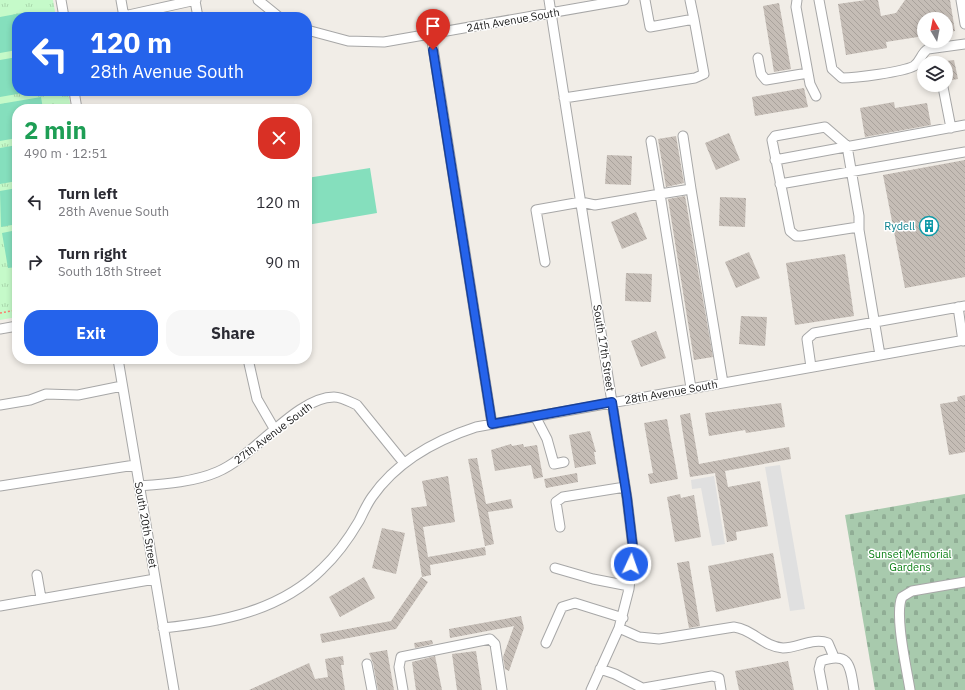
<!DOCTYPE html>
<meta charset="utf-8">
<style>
:root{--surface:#fff;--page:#f7f7f7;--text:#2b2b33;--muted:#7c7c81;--accent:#2563eb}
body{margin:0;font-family:"IBM Plex Sans",sans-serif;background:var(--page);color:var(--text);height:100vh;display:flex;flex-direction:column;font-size:15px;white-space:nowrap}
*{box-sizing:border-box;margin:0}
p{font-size:13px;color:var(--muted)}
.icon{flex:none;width:22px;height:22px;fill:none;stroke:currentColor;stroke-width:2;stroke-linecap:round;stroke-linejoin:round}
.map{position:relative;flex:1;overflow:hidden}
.side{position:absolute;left:12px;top:104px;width:300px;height:260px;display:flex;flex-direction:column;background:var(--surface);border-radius:16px;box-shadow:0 2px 6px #0003}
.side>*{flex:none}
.hud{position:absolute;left:12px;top:12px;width:300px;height:84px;border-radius:16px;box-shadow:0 2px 6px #0003;background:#2563eb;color:#fff;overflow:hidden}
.needle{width:26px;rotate:350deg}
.fabs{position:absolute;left:917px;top:12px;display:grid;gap:8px}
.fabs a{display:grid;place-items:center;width:36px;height:36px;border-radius:50%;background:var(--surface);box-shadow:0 2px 6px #0003;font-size:20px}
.pin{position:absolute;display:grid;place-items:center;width:34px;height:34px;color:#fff;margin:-41px -17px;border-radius:50% 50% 50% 0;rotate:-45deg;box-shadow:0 0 4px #0007}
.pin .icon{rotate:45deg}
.me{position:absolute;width:44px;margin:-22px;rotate:3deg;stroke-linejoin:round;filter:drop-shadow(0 0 3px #0008)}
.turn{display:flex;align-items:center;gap:14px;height:84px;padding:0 12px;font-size:18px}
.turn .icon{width:52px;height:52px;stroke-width:2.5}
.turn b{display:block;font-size:28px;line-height:34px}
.round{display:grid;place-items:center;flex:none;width:42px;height:42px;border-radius:16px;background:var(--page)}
.headline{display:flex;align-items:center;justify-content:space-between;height:68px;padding:0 12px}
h1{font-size:24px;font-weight:700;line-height:30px;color:#1e9e55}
.action{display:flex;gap:8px;margin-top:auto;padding:8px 12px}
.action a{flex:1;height:46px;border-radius:16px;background:var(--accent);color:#fff;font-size:16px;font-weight:700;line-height:46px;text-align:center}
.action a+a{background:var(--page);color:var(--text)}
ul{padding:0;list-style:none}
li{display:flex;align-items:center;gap:12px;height:60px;padding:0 12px}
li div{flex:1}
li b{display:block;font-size:15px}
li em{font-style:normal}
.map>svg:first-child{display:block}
.cemetery{fill:url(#cemetery-stones)}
.park{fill:url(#park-tufts)}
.pitch{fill:#85dfbd}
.parking{fill:#e0e0e0}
.building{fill:url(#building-back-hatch)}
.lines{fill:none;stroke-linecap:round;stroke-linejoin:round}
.minor-casing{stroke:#a7a7a7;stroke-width:11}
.path{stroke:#fa7e6f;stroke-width:1.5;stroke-dasharray:2 2;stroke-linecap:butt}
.minor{stroke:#fff;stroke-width:9}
.route-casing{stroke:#184099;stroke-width:10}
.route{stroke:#2563eb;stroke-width:7}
.labels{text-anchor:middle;stroke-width:3;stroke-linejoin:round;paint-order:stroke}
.street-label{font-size:11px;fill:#202020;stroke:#fff}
.culture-label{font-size:11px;fill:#0d838f;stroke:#fff;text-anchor:end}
.park-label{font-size:11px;fill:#0c8016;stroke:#fff}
</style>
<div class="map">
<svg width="965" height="690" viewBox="0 0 965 690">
<defs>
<pattern id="cemetery-stones" width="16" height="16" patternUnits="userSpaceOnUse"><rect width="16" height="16" fill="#a8caad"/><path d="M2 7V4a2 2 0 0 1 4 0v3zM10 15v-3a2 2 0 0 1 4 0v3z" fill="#90ad95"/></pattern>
<pattern id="park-tufts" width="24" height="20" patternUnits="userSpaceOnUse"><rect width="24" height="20" fill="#c5fac9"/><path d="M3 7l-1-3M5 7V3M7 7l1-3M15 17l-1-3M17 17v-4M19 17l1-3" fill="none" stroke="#a9d6ac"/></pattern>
<pattern id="building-back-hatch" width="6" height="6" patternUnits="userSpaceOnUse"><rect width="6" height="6" fill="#c5bdb6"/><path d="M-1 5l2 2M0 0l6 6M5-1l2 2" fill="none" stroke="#a9a29c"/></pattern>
</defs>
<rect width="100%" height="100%" fill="#f1ede7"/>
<path class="cemetery" d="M965 494V690H875L845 515Z"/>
<path class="park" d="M0 0H53L56 17H17V91H68L71 109H17V317L0 320Z"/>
<path class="pitch" d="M27 12 28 17H17V50L0 53V17Z
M17 57V91H34L0 97V60Z
M41 97 43 109H17V138L0 141V104Z
M17 145V181L0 184V148Z
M370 168 377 213 307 225V178Z
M17 188V224L1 227 0 191Z
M17 230V267L8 268 2 233Z"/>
<path class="parking" d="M780 465 805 609 790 611 765 467Z
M714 476 725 544 712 546 701 488 692 489 691 480Z"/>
<path class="building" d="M866 0H878L881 16 896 13 905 0H950L955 31 946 33V19H924V36L886 42 887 48 846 55 838 4Z
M779 3 791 69 774 72 763 6Z
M954 60 958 79 946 81V61Z
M804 88 808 107 755 116 752 97Z
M894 102 895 108 927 103 931 125 865 137 860 108Z
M729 133 740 160 716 170 705 143Z
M676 136 684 183 666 187 658 139Z
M607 155 632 156 631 185 605 184Z
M965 160V277L905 288 883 175Z
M685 196 713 357 694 360 668 199Z
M720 197 746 198 745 227 719 226Z
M636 212 647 239 622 249 611 222Z
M749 252 760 278 736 288 725 262Z
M845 254 854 316 795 325 786 263Z
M626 273 652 274 651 302 625 301Z
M741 316 767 317 765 346 739 344Z
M656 331 666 358 641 367 631 341Z
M965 395V452L949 455 940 404 958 401 957 397Z
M781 403 785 427 746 433 745 430 709 436 705 413Z
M690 413 699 464 789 447 791 459 725 471 728 487 760 481 768 526 736 532 737 540 727 542 715 473 690 477 680 415Z
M667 419 678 479 650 484 648 474 653 473 644 423Z
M590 431 596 452H594L596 464 575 468 569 435Z
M511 444 512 446 523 444 524 447 537 445 543 477 534 479 531 465 495 471 491 450Z
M477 458 486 504 511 499 513 508 488 512 494 544 485 546 468 459Z
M577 473 578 482 546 488 544 479Z
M448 476 455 522 423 527 428 557 485 547 486 555 430 565 431 575 422 577 411 508 427 506 422 481Z
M680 494 681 498 694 495 701 537 675 542 667 497Z
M382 528 405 533 396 574 372 568Z
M773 553 781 598 716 612 708 566Z
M689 561 700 626 689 628 677 563Z
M364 577 375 598 340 617 329 597Z
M421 577 428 582 396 629 322 643 320 634 391 621Z
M521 616 524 628 509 671 505 669 503 657 514 626 450 638 449 629Z
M432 640 433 644 415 648 414 643Z
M387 650 394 690H378L373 663 369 653Z
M476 651 482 690H457L452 654Z
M343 656 344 665H341L345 690H249L309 663 315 679 328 677 325 659Z
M435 656 442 690H416L412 662Z
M788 661 794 690H739L735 671Z"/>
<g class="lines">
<defs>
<path id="minor" d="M61 0 64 17
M121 0 124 17
M258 0 279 17
M549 0 627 498 633 548 629 589 619 628 591 690
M690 0 694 19
M797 0 796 7 810 84 816 96
M819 0 832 69 842 78C856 78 903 72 914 66 921 61 921 53 928 49L965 44
M961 0 965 24
M195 1 198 17
M124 16 196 0
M307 30 348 41 384 42 624 0
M431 35 492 424
M758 58 761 74 766 80 808 73
M943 87 951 128
M74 91 77 109
M564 98 695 78 704 74 694 19 650 27 645 0
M683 136 691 189 660 194 691 388
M775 160 965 125
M780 184 965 152
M691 189 723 383
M858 227 801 236H796L790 231 772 140 775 136 825 127 847 146 859 216V230L880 355
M545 262 536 210 581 202 595 205 660 194 651 141
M958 307 963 341
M0 329 17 326
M118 359 174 690
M248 359 257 399 275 430
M811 367 807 339 814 333 965 306
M0 405 30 400 46 394 78 395 122 386
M535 416 547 439 554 464 564 462
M0 486 135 465
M139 486C165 484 194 482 217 472 254 457 296 397 334 397 342 397 350 402 357 405L404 463
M560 527 556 502 563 497 625 487
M555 568 593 579 629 586
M37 575 41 598
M0 606 155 579
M163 628C221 622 280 611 322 569 337 555 349 538 359 521 363 513 367 504 372 497 397 461 436 440 476 427L965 340
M619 628 639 637 659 639 734 627C752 629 764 647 783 648 798 648 814 637 828 643L834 657
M546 643 562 607 575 603 623 618
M367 664 372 690
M600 669 615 674 646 690
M644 688 712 676 719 678 721 690
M403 690 399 667 401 657 490 639 495 644 502 690
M823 690 819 669 821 661C850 651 850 666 854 690
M910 690C907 670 894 614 902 597L912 591 965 582"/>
</defs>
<use href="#minor" class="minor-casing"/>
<path class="path" d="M0 313 17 310"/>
<use href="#minor" class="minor"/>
</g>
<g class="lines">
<defs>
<path id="route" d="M433 50 492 424 612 402 627 498 633 548 631 564"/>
</defs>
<use href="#route" class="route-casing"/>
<use href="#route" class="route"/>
</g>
<defs>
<symbol id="building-ring" viewBox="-11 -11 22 22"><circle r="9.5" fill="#fff" stroke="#0f9aa8" stroke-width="1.5"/><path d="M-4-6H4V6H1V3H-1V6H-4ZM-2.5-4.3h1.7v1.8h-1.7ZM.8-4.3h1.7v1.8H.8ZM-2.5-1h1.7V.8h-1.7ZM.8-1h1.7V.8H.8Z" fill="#0f9aa8"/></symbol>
</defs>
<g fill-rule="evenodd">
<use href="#building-ring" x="918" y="215" width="22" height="22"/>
</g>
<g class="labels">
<g class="street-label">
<text transform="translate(513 20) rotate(-10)" y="4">24th Avenue South</text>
<text transform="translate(604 348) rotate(81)" y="4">South 17th Street</text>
<text transform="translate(671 392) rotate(-10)" y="4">28th Avenue South</text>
<text transform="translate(273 433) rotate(-37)" y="4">27th Avenue South</text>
<text transform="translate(146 525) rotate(80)" y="4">South 20th Street</text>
</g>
<g class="culture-label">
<text x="915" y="230">Rydell</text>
</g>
<g class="park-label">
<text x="910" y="558">Sunset Memorial<tspan x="910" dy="13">Gardens</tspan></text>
</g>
</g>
</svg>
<div class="fabs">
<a><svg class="needle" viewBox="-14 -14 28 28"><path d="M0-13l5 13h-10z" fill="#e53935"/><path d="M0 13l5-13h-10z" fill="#7c7c81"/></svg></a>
<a><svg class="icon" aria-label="layers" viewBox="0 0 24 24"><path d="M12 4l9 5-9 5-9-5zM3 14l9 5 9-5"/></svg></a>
</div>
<div class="pin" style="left:433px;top:50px;background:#d93025"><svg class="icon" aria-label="arrive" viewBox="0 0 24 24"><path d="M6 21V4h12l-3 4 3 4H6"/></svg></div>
<svg class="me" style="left:631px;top:564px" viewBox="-20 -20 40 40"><circle r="17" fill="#2563eb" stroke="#fff" stroke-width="3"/><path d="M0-11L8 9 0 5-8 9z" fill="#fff"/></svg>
<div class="hud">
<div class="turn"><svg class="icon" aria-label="left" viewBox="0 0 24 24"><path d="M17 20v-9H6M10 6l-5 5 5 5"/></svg><div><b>120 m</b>28th Avenue South</div></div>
</div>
<section class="side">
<div class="headline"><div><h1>2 min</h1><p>490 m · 12:51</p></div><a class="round" style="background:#d93025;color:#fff"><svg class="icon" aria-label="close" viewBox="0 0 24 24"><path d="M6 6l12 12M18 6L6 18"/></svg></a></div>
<ul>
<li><svg class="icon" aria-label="left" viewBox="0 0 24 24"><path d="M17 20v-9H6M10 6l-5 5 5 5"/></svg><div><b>Turn left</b><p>28th Avenue South</p></div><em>120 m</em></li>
<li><svg class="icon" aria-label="right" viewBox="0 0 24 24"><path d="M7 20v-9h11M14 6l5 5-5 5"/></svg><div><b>Turn right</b><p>South 18th Street</p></div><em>90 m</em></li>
</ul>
<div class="action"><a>Exit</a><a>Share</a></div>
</section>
</div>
